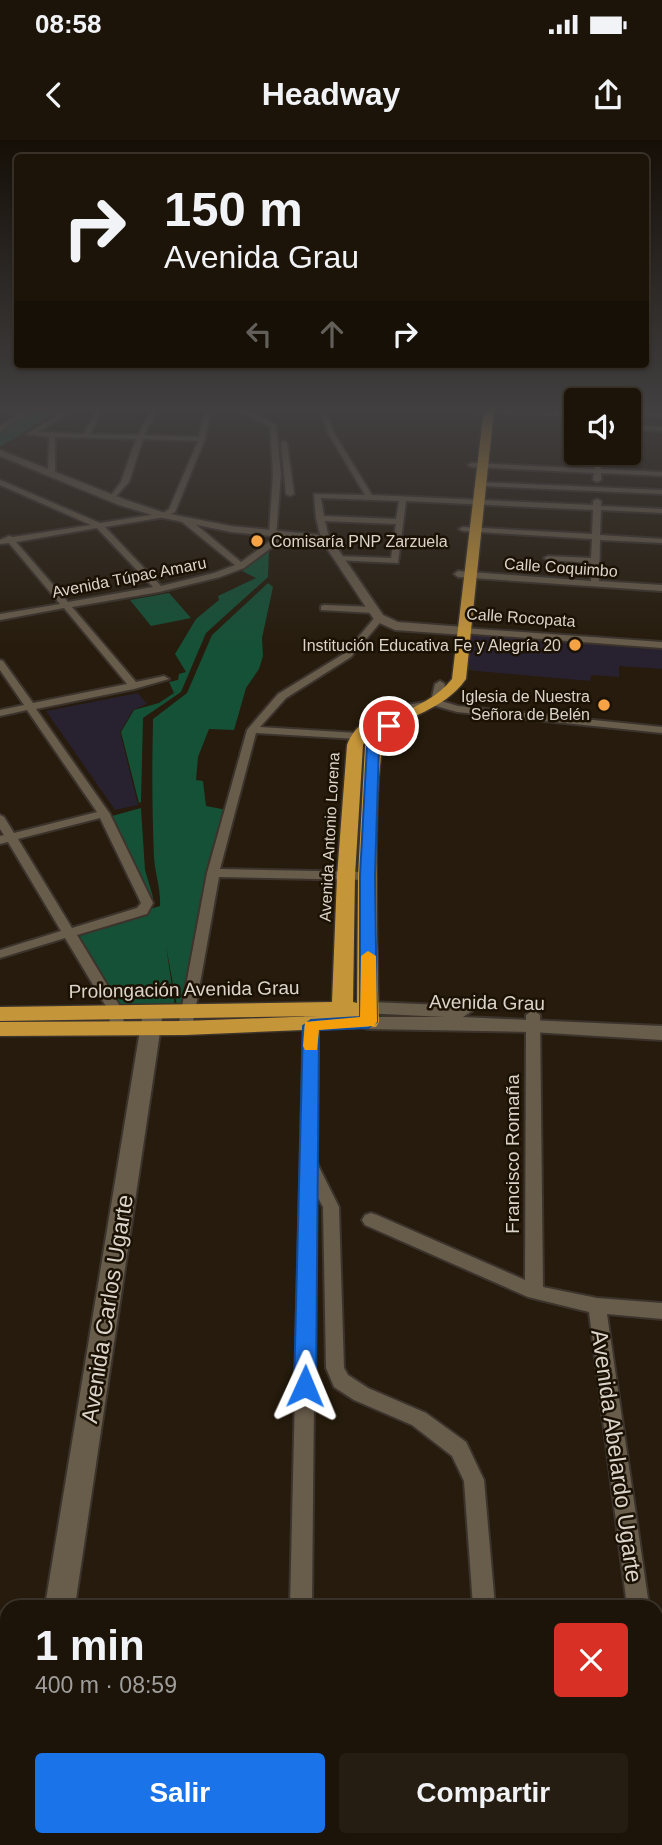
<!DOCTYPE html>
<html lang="es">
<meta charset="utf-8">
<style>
:root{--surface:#1c1409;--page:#251d12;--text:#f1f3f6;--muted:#a09e9c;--line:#3a332a;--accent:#1a73e8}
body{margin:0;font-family:Arial,sans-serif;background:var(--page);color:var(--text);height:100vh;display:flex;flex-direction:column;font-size:26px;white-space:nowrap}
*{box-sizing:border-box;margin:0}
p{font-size:23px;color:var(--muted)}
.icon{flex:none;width:38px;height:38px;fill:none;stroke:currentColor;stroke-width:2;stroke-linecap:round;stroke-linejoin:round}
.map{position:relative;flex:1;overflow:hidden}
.drawer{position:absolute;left:0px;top:1460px;width:663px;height:247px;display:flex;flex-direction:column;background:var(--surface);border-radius:21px 21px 0 0;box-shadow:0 2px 5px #0004,0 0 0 2px var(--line)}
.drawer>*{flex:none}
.banner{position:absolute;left:14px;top:14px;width:635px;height:214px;border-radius:7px;box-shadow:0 2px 5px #0004,0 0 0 2px var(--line);background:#1c1409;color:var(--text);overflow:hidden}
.tools{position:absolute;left:564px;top:248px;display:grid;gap:14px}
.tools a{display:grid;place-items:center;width:77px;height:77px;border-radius:7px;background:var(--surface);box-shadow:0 2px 5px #0004,0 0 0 2px var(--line);font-size:35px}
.pin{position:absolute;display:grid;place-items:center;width:60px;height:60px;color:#fff;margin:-30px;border:4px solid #fff;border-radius:50%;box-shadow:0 2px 7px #0007}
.me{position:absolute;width:77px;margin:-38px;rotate:1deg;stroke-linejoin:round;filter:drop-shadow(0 0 5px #0008)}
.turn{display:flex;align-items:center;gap:24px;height:147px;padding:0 35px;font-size:32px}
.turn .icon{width:91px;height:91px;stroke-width:2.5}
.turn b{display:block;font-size:49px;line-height:60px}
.lanes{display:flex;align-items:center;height:66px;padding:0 35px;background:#0003;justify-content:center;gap:35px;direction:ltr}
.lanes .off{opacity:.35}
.round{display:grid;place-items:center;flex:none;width:74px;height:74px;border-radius:7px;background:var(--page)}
.summary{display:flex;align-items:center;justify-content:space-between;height:119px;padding:0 35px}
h1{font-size:42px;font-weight:600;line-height:52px}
.button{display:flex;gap:14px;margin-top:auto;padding:14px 35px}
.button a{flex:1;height:80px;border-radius:7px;background:var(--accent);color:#fff;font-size:28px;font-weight:600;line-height:80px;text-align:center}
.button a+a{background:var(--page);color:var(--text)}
.status{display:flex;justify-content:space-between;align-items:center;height:49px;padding:0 35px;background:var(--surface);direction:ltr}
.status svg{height:19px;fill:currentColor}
header{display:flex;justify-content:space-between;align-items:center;height:91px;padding:0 35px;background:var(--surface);font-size:32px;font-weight:600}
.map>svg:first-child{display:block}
.education{fill:#282130}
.green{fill:#155137}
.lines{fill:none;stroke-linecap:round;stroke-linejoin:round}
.street-casing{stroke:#3b332c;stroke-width:4}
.secondary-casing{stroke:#3b332c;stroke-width:4}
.highway-casing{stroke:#3b332c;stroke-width:3}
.street{fill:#685c4b;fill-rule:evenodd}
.secondary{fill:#685c4b;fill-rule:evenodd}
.highway{fill:#c59539;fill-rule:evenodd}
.route{fill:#1a73e8;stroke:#114b97;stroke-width:2}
.slow{fill:#f59e0b}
.poi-dot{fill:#f5a345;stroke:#1c1204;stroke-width:2.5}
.labels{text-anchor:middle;stroke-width:5;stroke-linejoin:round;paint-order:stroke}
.far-poi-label{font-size:16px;fill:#dbd4ca;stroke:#1c1204;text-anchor:end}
.far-street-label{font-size:16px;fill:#dbd4ca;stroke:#1c1204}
.street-label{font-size:19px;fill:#dbd4ca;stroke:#1c1204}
.near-street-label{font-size:23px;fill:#dbd4ca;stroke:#1c1204}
</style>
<div class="status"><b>08:58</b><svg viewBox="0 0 49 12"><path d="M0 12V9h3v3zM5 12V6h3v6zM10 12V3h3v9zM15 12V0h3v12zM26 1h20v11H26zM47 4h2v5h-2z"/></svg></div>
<header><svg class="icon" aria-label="back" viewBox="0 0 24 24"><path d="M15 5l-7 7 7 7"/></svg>Headway<svg class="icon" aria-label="share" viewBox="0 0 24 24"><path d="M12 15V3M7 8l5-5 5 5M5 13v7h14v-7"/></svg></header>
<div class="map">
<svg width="662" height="1705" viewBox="0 0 662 1705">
<rect width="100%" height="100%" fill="#261b0c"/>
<path class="education" d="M472 493 662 507V529L619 526V537L592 535 590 541 466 530Z
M138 553 147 564 133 570 120 592 138 665 115 670 46 571Z"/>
<path class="green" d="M37 269H62L0 307V292Z
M269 410 268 437 206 493 181 552 143 578 141 662 139 663 121 592 134 570 159 563 174 553 169 542 178 540 179 534 186 532 175 514 196 479 219 460 218 456 256 438 242 431Z
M268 443 273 447 262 498 263 516 259 529 246 548 234 590 209 589 198 617 196 640 203 641 206 666 227 670 184 866H177L166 806 175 867 120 872 70 792 160 766C161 749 155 734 154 717 152 671 152 626 153 579L187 553 212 495Z
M169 453 191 478 151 486 130 460Z
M141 668 145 730 153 757 152 761 138 738 112 676Z"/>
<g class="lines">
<defs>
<path id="street" d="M27 269H35L0 291V286Z
M67 269H75L38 292 84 294 97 269H103L90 294 138 295 152 269H158L144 295 199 297 204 274 207 272 210 274 205 299 175 372 165 377 105 387 161 446 214 433 235 425 182 382V378H188L241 422 280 394 287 396 244 428 220 437 159 452 72 467 136 542 164 536 169 539 134 549 36 569 110 674 153 763 147 774 77 795 124 873 123 889 116 894 109 889 110 873 65 798 0 818V810L61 791 8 702 0 704V696L4 695 0 689V675L4 677 14 693 97 672 27 570 0 576V570L24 565 0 530V520L3 521 33 563 127 544 64 468 0 480V474L60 464 9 403 0 404V400L9 396 13 397 91 385 0 345V340L100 383 163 373 169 369 198 301 143 299 129 342 112 361 108 359 121 342 136 299 55 297V333L48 335 49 297 27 294ZM97 388 153 447 68 462 16 402ZM100 678 141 763 137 768 72 788 18 699Z
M235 269H244L276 285 281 334 276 396 269 394 273 334 270 286Z
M319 269H325L334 293 372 355 593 365V361L597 359 601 361V366L662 369V373L601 370 600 395 662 399V403L600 400 599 441 662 445V451L458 437 454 434 458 431 591 441V423L548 420 544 418 548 416 591 418 592 399 463 391 459 389 463 387 592 394 593 370 406 361 398 423 335 420V416H338L391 418 396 384 325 381 329 398 325 400 321 398 316 378 314 354 365 355 328 293ZM321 358 399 361 396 379 324 376Z
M452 269 576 273V277L455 271Z
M628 271 662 273V277L628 275Z
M628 285 662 287V291L628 289Z
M284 301 287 303 294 354 290 356 286 354 281 303Z
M595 313H601V329L662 332V336L601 333V340L597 342 593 340 594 333 472 327 468 325 472 323 594 329Z
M478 342 662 350V354L481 346H478Z
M324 465 373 467 377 470 373 473 321 470V466Z
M376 476 384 478 351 517 286 558 260 587 357 593 362 596 357 599 256 593 220 729 367 732 373 736 367 740 219 737 192 888 190 891H180L178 888 207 733 247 590 278 554 345 513Z
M464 488 662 502V508L461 493 459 491Z
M440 541 445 544 441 561 458 566 662 587V593L457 572 436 566 400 570V566L431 561 435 544Z
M311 866 318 871 317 1023 339 1067 344 1228 348 1235 368 1248 426 1273 466 1302 484 1340 495 1466H473L464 1341 452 1316 412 1285 354 1260 334 1247 326 1228 323 1067 316 1054 312 1466H290L304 871Z
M533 870 540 875 543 1147 597 1158 662 1163V1179L607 1174 649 1466H627L589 1172 528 1157 365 1085 362 1080 365 1075 371 1073 377 1075 525 1140 526 875Z
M656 1572 662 1575V1628L656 1626Z
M283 1699H309V1705H283Z
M488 1699H514L515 1705H489Z"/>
<path id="secondary" d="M0 310 126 360 165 373 231 386 329 396 383 475 398 482 464 487 470 491 464 495 395 490 375 481 322 401 231 392 159 377 119 365 0 316Z
M369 862 469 866 472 871 463 877 662 886V900L532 892 368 889 361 887 358 882 361 877H445L362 873 359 868 362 863Z
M153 866 160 867 163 872 75 1466H45L143 872 146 867Z
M7 1696V1699H40L39 1705H5Z"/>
<path id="highway" d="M484 269H494L466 539C442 573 406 572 386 599 371 618 378 843 379 882L376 887 185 895 0 896V882L185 881 319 876 0 881V867L332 862 337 736 347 605C354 586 371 575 390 570L398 575C418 565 438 557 452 539ZM383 584 365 606 358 736 357 863 353 862 355 736 363 605 369 593Z"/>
</defs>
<use href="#street" class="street-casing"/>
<use href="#secondary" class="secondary-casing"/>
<use href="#highway" class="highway-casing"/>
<use href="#street" class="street"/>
<use href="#secondary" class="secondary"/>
<use href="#highway" class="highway"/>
</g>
<linearGradient id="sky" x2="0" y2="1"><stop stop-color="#150f07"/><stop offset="0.53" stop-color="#413f40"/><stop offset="1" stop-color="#413f40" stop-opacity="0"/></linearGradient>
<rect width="662" height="508" fill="url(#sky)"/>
<path class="route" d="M385 584 395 586 383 596 379 606 375 736 377 882 368 888 319 890 316 1246 313 1253 305 1256 297 1253 294 1246 303 886 311 880 360 877V736L367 606 374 592Z"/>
<path class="slow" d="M368 811 376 816 377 882 374 886 319 890 317 910H305L303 906 305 882 360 877 361 816Z"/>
<g class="poi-dot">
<circle cx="257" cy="401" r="7"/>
<circle cx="575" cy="505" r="7"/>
<circle cx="604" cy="565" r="7"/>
</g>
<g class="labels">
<g class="far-poi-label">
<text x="271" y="407" text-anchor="start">Comisaría PNP Zarzuela</text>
<text x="561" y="511">Institución Educativa Fe y Alegría 20</text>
<text x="590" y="562">Iglesia de Nuestra<tspan x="590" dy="18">Señora de Belén</tspan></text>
</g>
<g class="far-street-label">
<text transform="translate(561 427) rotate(4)" y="6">Calle Coquimbo</text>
<text transform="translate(129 437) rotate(-11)" y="6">Avenida Túpac Amaru</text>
<text transform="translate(521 477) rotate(4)" y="6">Calle Rocopata</text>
<text transform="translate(329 697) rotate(-87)" y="6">Avenida Antonio Lorena</text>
</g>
<g class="street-label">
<text transform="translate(184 849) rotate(-1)" y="7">Prolongación Avenida Grau</text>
<text transform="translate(487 862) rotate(1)" y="7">Avenida Grau</text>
<text transform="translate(512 1014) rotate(-90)" y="7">Francisco Romaña</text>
</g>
<g class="near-street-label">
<text transform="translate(107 1169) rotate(-81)" y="8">Avenida Carlos Ugarte</text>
<text transform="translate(617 1316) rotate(82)" y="8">Avenida Abelardo Ugarte</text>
</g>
</g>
</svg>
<div class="tools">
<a><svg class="icon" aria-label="sound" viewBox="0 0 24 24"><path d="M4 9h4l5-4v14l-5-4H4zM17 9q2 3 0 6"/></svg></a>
</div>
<div class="pin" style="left:389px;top:586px;background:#d93025"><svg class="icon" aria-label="arrive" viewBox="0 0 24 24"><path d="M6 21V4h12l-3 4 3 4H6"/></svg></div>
<svg class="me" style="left:305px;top:1246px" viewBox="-20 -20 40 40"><path d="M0-17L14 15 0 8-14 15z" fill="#1a73e8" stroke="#fff" stroke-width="4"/></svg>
<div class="banner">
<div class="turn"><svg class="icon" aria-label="right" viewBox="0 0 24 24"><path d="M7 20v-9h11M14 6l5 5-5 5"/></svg><div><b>150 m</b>Avenida Grau</div></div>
<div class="lanes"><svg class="icon off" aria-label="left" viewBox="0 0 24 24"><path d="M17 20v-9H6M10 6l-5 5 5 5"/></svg><svg class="icon off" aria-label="ahead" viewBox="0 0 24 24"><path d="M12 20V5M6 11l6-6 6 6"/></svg><svg class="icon" aria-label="right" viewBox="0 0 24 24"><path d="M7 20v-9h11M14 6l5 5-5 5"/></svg></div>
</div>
<section class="drawer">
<div class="summary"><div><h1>1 min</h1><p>400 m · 08:59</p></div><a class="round" style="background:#d93025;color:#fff"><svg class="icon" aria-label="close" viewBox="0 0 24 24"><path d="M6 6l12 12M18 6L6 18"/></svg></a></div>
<div class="button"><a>Salir</a><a>Compartir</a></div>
</section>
</div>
